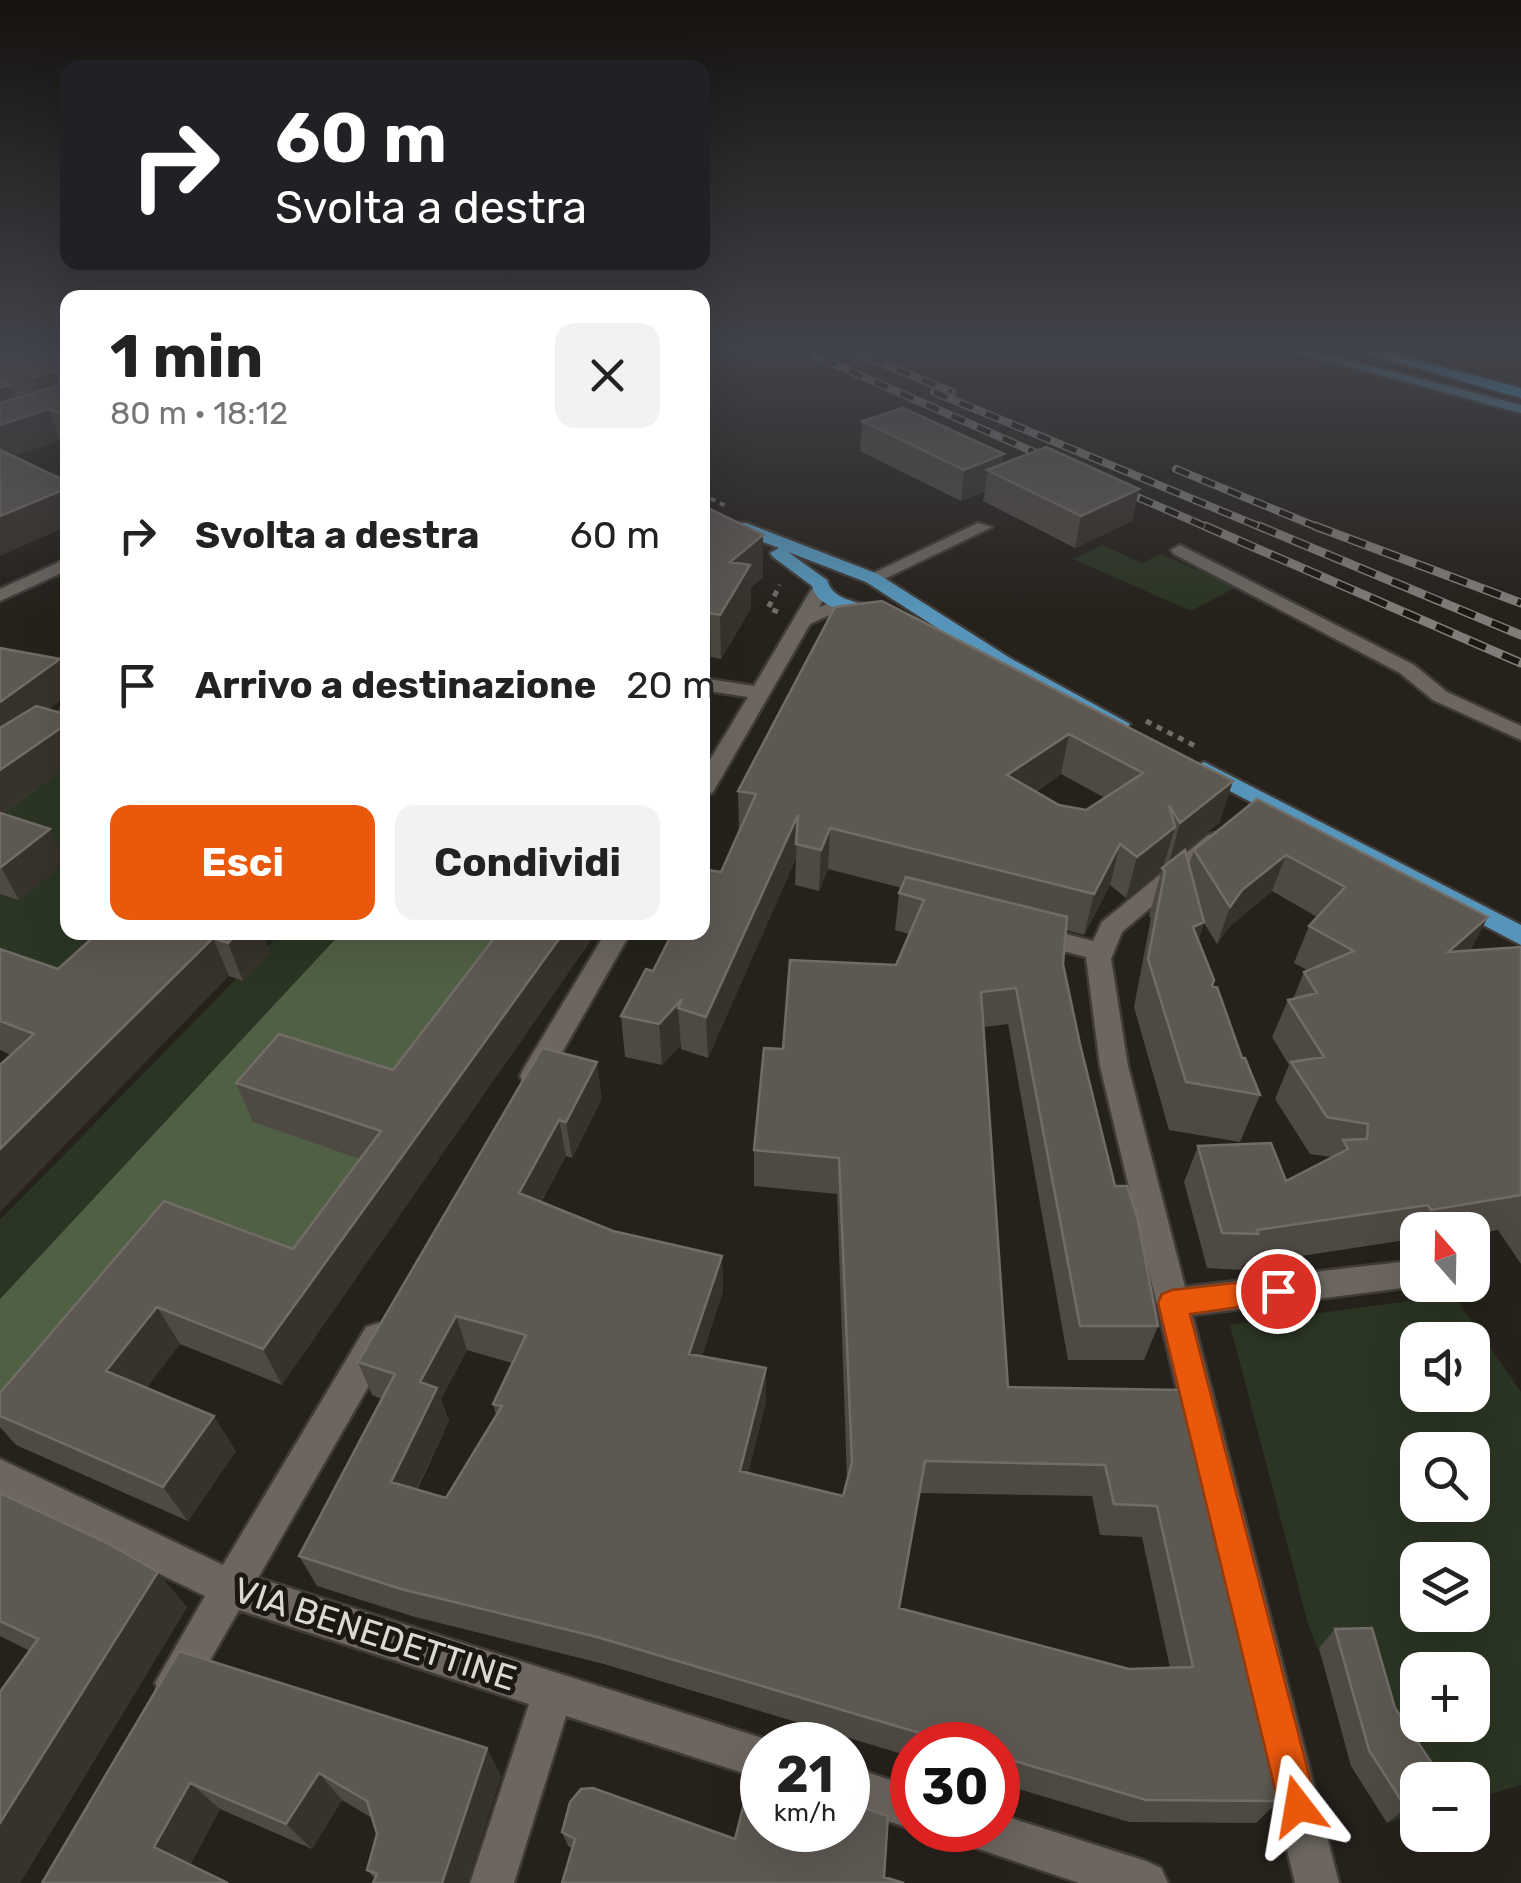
<!DOCTYPE html>
<html lang="it">
<meta charset="utf-8">
<style>
:root{--surface:#fff;--page:#f2f2f2;--text:#222;--muted:#767676;--accent:#ea580c}
body{margin:0;font-family:Rubik,sans-serif;background:var(--page);color:var(--text);height:100vh;display:flex;flex-direction:column;font-size:38px;white-space:nowrap}
*{box-sizing:border-box;margin:0}
p{font-size:32px;color:var(--muted)}
.icon{flex:none;width:55px;height:55px;fill:none;stroke:currentColor;stroke-width:2;stroke-linecap:round;stroke-linejoin:round}
.map{position:relative;flex:1;overflow:hidden}
.sheet{position:absolute;left:60px;top:290px;width:650px;height:650px;display:flex;flex-direction:column;background:var(--surface);border-radius:20px;box-shadow:0 10px 40px #0002}
.sheet>*{flex:none}
.hud{position:absolute;left:60px;top:60px;width:650px;height:210px;border-radius:20px;box-shadow:0 10px 40px #0002;background:#202124;color:#fff;overflow:hidden}
.needle{width:65px;rotate:340deg}
.fabs{position:absolute;left:1400px;top:1212px;display:grid;gap:20px}
.fabs a{display:grid;place-items:center;width:90px;height:90px;border-radius:20px;background:var(--surface);box-shadow:0 10px 40px #0002;font-size:50px}
.speed{position:absolute;left:740px;top:1722px;display:flex;gap:20px;font-size:50px;font-weight:700;text-align:center}
.speed>*{display:grid;place-content:center;width:130px;height:130px;border-radius:50%;background:var(--surface);box-shadow:0 10px 40px #0002;line-height:1}
.speed small{font-size:25px;font-weight:400}
.speed .limit{border:15px solid #d22;background:#fff;color:#111}
.pin{position:absolute;display:grid;place-items:center;width:85px;height:85px;color:#fff;margin:-42px;border:5px solid #fff;border-radius:50%;box-shadow:0 2px 10px #0007}
.me{position:absolute;width:110px;margin:-55px;rotate:346deg;stroke-linejoin:round;filter:drop-shadow(0 0 8px #0008)}
.turn{display:flex;align-items:center;gap:35px;height:210px;padding:0 50px;font-size:45px}
.turn .icon{width:130px;height:130px;stroke-width:2.5}
.turn b{display:block;font-size:70px;line-height:85px}
.round{display:grid;place-items:center;flex:none;width:105px;height:105px;border-radius:20px;background:var(--page)}
.summary{display:flex;align-items:center;justify-content:space-between;height:170px;padding:0 50px}
h1{font-size:60px;font-weight:700;line-height:75px}
.primary-button{display:flex;gap:20px;margin-top:auto;padding:20px 50px}
.primary-button a{flex:1;height:115px;border-radius:20px;background:var(--accent);color:#fff;font-size:40px;font-weight:700;line-height:115px;text-align:center}
.primary-button a+a{background:var(--page);color:var(--text)}
ul{padding:0;list-style:none}
li{display:flex;align-items:center;gap:30px;height:150px;padding:0 50px}
li div{flex:1}
li b{display:block;font-size:38px}
li em{font-style:normal}
.map>svg:first-child{display:block}
.built{fill:#32291e}
.green{fill:#2b3523;fill-rule:evenodd}
.forest{fill:#506044}
.lines{fill:none;stroke-linecap:round;stroke-linejoin:round}
.minor-casing{stroke:#403b37;stroke-width:5}
.major-casing{stroke:#403b37;stroke-width:5}
.highway-casing{stroke:#403b37;stroke-width:5}
.path-far1{stroke:#716d68;stroke-width:4;stroke-dasharray:5 5;stroke-linecap:butt}
.path{stroke:#716d68;stroke-width:5;stroke-dasharray:6 6;stroke-linecap:butt}
.minor{fill:#6c665f;fill-rule:evenodd}
.major{fill:#5695b9;fill-rule:evenodd}
.highway{fill:#48b5f5;fill-rule:evenodd}
.rail-far1-casing{stroke:#807c77;stroke-width:8}
.rail-casing{stroke:#807c77;stroke-width:9}
.rail-far1{stroke:#1c1711;stroke-width:5;stroke-dasharray:14;stroke-linecap:butt}
.rail{stroke:#1c1711;stroke-width:6;stroke-dasharray:18;stroke-linecap:butt}
.wall{fill:#4f4943;fill-rule:evenodd}
.shaded-wall{fill:#38322c}
.building{fill:#5e5853;stroke:#726c67;stroke-width:2.5;fill-rule:evenodd}
.route{fill:#ea580c;stroke:#983908;stroke-width:2.5}
.labels{text-anchor:middle;stroke-width:10;stroke-linejoin:round;paint-order:stroke}
.near-street-label{font-size:35px;fill:#dcd8d4;stroke:#1c1711}
</style>
<div class="map">
<svg width="1521" height="1883" viewBox="0 0 1521 1883">
<rect width="100%" height="100%" fill="#26211b"/>
<path class="built" d="M1395 348H1521V381Z"/>
<path class="green" d="M1102 545 1142 563 1161 554 1237 587 1191 611 1073 559Z
M67 723 68 932 143 933 77 993 0 967V772Z
M281 933H341L0 1299V1220Z
M1454 1295 1521 1392V1785L1473 1799 1472 1780H1418L1417 1814 1387 1823 1308 1624 1230 1325ZM1418 1340H1472V1395H1418ZM1418 1450H1472V1505H1418ZM1418 1560H1472V1615H1418ZM1418 1670H1472V1725H1418Z"/>
<path class="forest" d="M341 933H526L302 1263 7 1431 0 1427V1299Z"/>
<g class="lines">
<defs>
<path id="minor" d="M978 523 992 527 878 582H866L863 578Z
M1180 545 1414 665 1447 692 1521 726V740L1433 700 1400 673 1174 554 1171 550Z
M68 558V570L0 601V589Z
M820 585 829 590 819 607 844 599 853 604 810 624 713 792 702 799V773L748 697 702 690V678L754 686 811 590Z
M68 706V722L0 766V750Z
M1216 833 1224 835 1227 840 1224 845 1122 932 1111 959 1128 1066 1185 1287 1418 1260V1285H1426L1192 1315 1339 1883H1295L1100 1066 1086 957 1026 941 1023 935 1035 926 1093 941 1102 922 1208 835Z
M606 932H631L544 1084 534 1087 524 1084 520 1076 524 1068Z
M378 1323 390 1327 394 1338 390 1349 258 1578 762 1738 777 1745H762V1779L566 1716 514 1883H470L529 1704 239 1610 189 1697 175 1703 161 1697 155 1683 205 1596 0 1496V1459L223 1565 366 1327Z
M848 1766 912 1787V1829L848 1808Z
M998 1814 1146 1861 1161 1868 1168 1883H1079L967 1845 961 1830H998Z"/>
<path id="major" d="M1280 348H1303L1521 405V413Z
M734 523H746L878 574 1010 658 1130 724 1127 728H1113L996 666 866 582 788 552 827 580C834 606 870 600 888 614L879 620C857 614 817 610 812 586L773 557 770 553 779 548 734 531Z
M1204 762 1521 925V945L1196 773 1193 768Z"/>
<path id="highway" d="M1347 348H1374L1521 388V398Z"/>
</defs>
<use href="#minor" class="minor-casing"/>
<use href="#major" class="major-casing"/>
<use href="#highway" class="highway-casing"/>
<path class="path-far1" d="M702 494 728 507"/>
<path class="path" d="M778 612 768 608 780 585
M1146 721 1197 747"/>
<use href="#minor" class="minor"/>
<use href="#major" class="major"/>
<use href="#highway" class="highway"/>
<defs>
<path id="rail-far1" d="M798 348 1059 463
M845 348 952 392
M934 392 1265 529
M1176 469 1322 529
M1114 487 1211 529"/>
<path id="rail" d="M1205 526 1521 663
M1259 526 1521 635
M1315 526 1521 603"/>
</defs>
<use href="#rail-far1" class="rail-far1-casing"/>
<use href="#rail" class="rail-casing"/>
<use href="#rail-far1" class="rail-far1"/>
<use href="#rail" class="rail"/>
</g>
<path class="wall" d="M0 348H68V442L60 440 13 456 0 556Z
M862 421 1002 464 1139 489 1132 521 1075 548 983 501 985 491 961 501 860 451Z
M702 505 763 577 751 588V608L721 659 711 657 702 672Z
M882 601 1220 822 1185 850 1189 866 1194 850 1257 799 1471 950 1521 947V1264L1498 1230 1472 1235V1230H1418V1245L1408 1246 1406 1240 1243 1265 1241 1270 1207 1268 1184 1182 1198 1146 1286 1181 1332 1157 1310 1154 1275 1099 1289 1065 1272 1037 1288 1000 1293 999 1304 972 1307 970 1294 963 1309 926 1317 917 1272 891 1229 927 1217 944 1204 923 1198 941 1212 986 1242 1058 1260 1095 1240 1142 1169 1130 1134 1007 1151 918 1149 916 1162 869 1126 898 1110 885 1084 935 1066 930 1063 964 1080 1044 1115 1186 1158 1326 1144 1360H1068L1008 1024 984 1027 1008 1387 1181 1390 1279 1801 1256 1823 1129 1822 998 1783V1745H912V1757L604 1664 415 1617 317 1586 299 1556 382 1399 372 1395 358 1362 542 1048 602 1098 572 1158 566 1156 541 1202 613 1231 722 1256 723 1291 702 1356 766 1402 748 1473 843 1496 847 1479 837 1194 754 1186V1150L783 1049 896 965 909 934 895 930 899 893 902 888 828 869 819 891 795 885 796 858 708 1058 681 1049V1045L662 1065 625 1057 621 1016 721 872 739 831 738 791ZM1061 774 1105 798 1086 810 1059 805 1036 792ZM467 1350 512 1363 493 1404 496 1415 446 1498 417 1490 449 1421 441 1399ZM919 1493 1092 1496 1100 1535 1142 1537 1170 1668 1129 1669 899 1608Z
M0 648 49 709 68 715V766L2 814 66 862 19 900 0 894Z
M99 932 265 939 270 953 243 981 229 976 11 1055 0 1050V949L58 969Z
M499 932 282 1385 180 1344 146 1388 236 1451 188 1521 16 1445 0 1427V1393L164 1201 293 1249 360 1159 253 1122 236 1083 393 1070Z
M0 1493 187 1607 20 1883H0L30 1651 0 1636Z
M1335 1629 1418 1780V1804L1387 1823 1351 1766 1319 1648Z
M179 1651 501 1776 467 1883H373L375 1879 367 1870 377 1834 372 1818 342 1800 312 1849 220 1809 190 1865 42 1883Z
M562 1832 735 1839 884 1877 572 1848 568 1846Z"/>
<path class="shaded-wall" d="M59 371 68 394 45 407 34 377Z
M0 384 9 385 21 415 0 423Z
M48 409 60 440 0 461V425Z
M1004 454 1001 476 987 470 985 491 961 501 964 470Z
M68 488V526L0 556V516Z
M1139 489 1132 521 1075 548 1081 516Z
M763 535V577L751 588V608L721 659 720 615 730 562Z
M710 613 711 657 702 672V625Z
M60 659 68 675V695L0 745V702Z
M68 723V766L0 815V770Z
M1069 734 1061 774 1000 816 1007 775Z
M1233 781 1220 822 1169 863 1180 823Z
M798 815 796 858 708 1058 706 1017Z
M1175 827 1163 868 1126 898 1137 857Z
M830 828 828 869 819 891 821 850Z
M50 829 66 862 19 900 1 867Z
M1120 844 1110 885 1084 935 1094 894Z
M1286 855 1272 891 1229 927 1217 944 1230 907 1242 890Z
M1488 917 1469 954 1448 952Z
M1204 922 1189 969 1193 927Z
M239 932H271L265 939 270 953 243 981 228 943Z
M564 932H597L282 1385 263 1349Z
M213 938 229 976 0 1212V1149Z
M682 999 678 1008 681 1045 662 1065 659 1024Z
M597 1062 602 1098 572 1158 566 1122Z
M559 1120 566 1156 526 1228 519 1193Z
M722 1256 723 1291 692 1387 689 1354Z
M157 1307 180 1344 131 1407 106 1371Z
M456 1316 467 1350 441 1399 449 1421 405 1513 391 1482 420 1382Z
M766 1368V1402L741 1502 740 1471Z
M214 1416 236 1451 188 1521 163 1487Z
M158 1572 187 1607 20 1883H0V1823Z
M487 1748 501 1776 467 1883H442Z
M319 1773 342 1800 312 1849 286 1824Z
M190 1783 220 1809 187 1871 154 1847Z
M1418 1801V1804L1387 1823 1406 1808Z"/>
<path class="building" d="M0 348H68V415L48 409 0 425V403L60 385 59 371 34 377 0 362Z
M0 380 9 385 0 388Z
M903 408 1004 454 964 470 862 421Z
M1046 447 1139 489 1081 516 987 470Z
M0 450 68 482V488L0 516Z
M702 505 763 535 730 562 750 565 720 615 710 613 702 625Z
M882 601 1233 781 1180 823 1169 805 1175 827 1137 857 1120 844 1094 894 830 828 821 850 796 844 798 815 706 1017 678 1008 682 999 659 1024 621 1016 646 969 653 971 673 932H702V869L721 872 756 794 738 791 835 607ZM1069 734 1143 773 1086 810 1059 805 1007 775Z
M0 648 60 659 0 702Z
M36 706 68 715V723L0 770V728Z
M1257 799 1488 917 1448 952 1521 947V1195L1431 1210 1428 1205 1257 1230 1258 1234 1222 1233 1198 1146 1271 1143 1286 1181 1348 1149 1343 1140 1367 1139 1368 1124 1327 1117 1291 1062 1324 1057 1288 1000 1317 993 1304 972 1354 951 1309 926 1345 887 1286 855 1242 890 1230 907 1194 850Z
M0 813 50 829 1 867H0Z
M1185 850 1204 922 1193 927 1214 980 1212 986 1217 987 1242 1058H1245L1260 1095 1186 1082 1148 959 1165 871 1162 868Z
M906 877 1067 917 1063 964 1080 1044 1115 1186H1127L1137 1216 1158 1326H1080L1016 988 981 992 1008 1387 1181 1390 1279 1801 1146 1800 998 1756V1745H960L597 1637 401 1589 299 1556 395 1374 358 1362 542 1048 597 1062 566 1122 559 1120 519 1193 613 1231 722 1256 689 1354 766 1368 740 1471 843 1496 852 1462 839 1158 754 1150 764 1048 783 1049 790 960 896 965 924 900 899 893ZM456 1316 526 1335 493 1404 502 1406 446 1498 391 1482 437 1388 420 1382ZM925 1461 1105 1465 1114 1504 1157 1506 1193 1667 1129 1669 899 1608Z
M99 932H239L228 943 213 938 0 1149V1065L34 1034 0 1021V949L58 969Z
M499 932H564L263 1349 157 1307 106 1371 214 1416 163 1487 0 1416V1393L164 1201 293 1249 381 1131 236 1083 279 1034 393 1070Z
M0 1493 107 1543 158 1572 0 1823V1692L38 1639 0 1621Z
M1372 1628 1395 1708 1443 1780H1418V1801L1406 1808 1369 1750 1335 1629Z
M179 1651 487 1748 442 1883H373L377 1874 367 1870 377 1834 367 1801 319 1773 286 1824 190 1783 154 1847 228 1883H42Z
M752 1772 762 1776V1830H848V1803L888 1816 884 1877 904 1883H562L575 1839 562 1832 570 1802 581 1789 593 1788 735 1839Z"/>
<linearGradient id="sky" x2="0" y2="1"><stop stop-color="#15120f"/><stop offset="0.57" stop-color="#41434a"/><stop offset="1" stop-color="#41434a" stop-opacity="0"/></linearGradient>
<rect width="1521" height="612" fill="url(#sky)"/>
<path class="route" d="M1278 1278 1288 1282 1292 1291 1288 1300 1190 1314 1317 1806 1311 1819 1298 1825 1284 1819 1279 1806 1158 1303 1162 1294 1172 1290Z"/>
<g class="labels">
<g class="near-street-label">
<text transform="translate(375 1634) rotate(18)" y="12">VIA BENEDETTINE</text>
</g>
</g>
</svg>
<div class="fabs">
<a><svg class="needle" viewBox="-14 -14 28 28"><path d="M0-13l5 13h-10z" fill="#e53935"/><path d="M0 13l5-13h-10z" fill="#767676"/></svg></a>
<a><svg class="icon" aria-label="sound" viewBox="0 0 24 24"><path d="M4 9h4l5-4v14l-5-4H4zM17 9q2 3 0 6"/></svg></a>
<a><svg class="icon" aria-label="search" viewBox="0 0 24 24"><circle cx="10" cy="10" r="6"/><path d="M15 15l6 6"/></svg></a>
<a><svg class="icon" aria-label="layers" viewBox="0 0 24 24"><path d="M12 4l9 5-9 5-9-5zM3 14l9 5 9-5"/></svg></a>
<a>+</a>
<a>−</a>
</div>
<div class="speed"><div>21<small>km/h</small></div><div class="limit">30</div></div>
<div class="pin" style="left:1278px;top:1291px;background:#d93025"><svg class="icon" aria-label="arrive" viewBox="0 0 24 24"><path d="M6 21V4h12l-3 4 3 4H6"/></svg></div>
<svg class="me" style="left:1298px;top:1806px" viewBox="-20 -20 40 40"><path d="M0-17L14 15 0 8-14 15z" fill="#ea580c" stroke="#fff" stroke-width="4"/></svg>
<div class="hud">
<div class="turn"><svg class="icon" aria-label="right" viewBox="0 0 24 24"><path d="M7 20v-9h11M14 6l5 5-5 5"/></svg><div><b>60 m</b>Svolta a destra</div></div>
</div>
<section class="sheet">
<div class="summary"><div><h1>1 min</h1><p>80 m · 18:12</p></div><a class="round"><svg class="icon" aria-label="close" viewBox="0 0 24 24"><path d="M6 6l12 12M18 6L6 18"/></svg></a></div>
<ul>
<li><svg class="icon" aria-label="right" viewBox="0 0 24 24"><path d="M7 20v-9h11M14 6l5 5-5 5"/></svg><div><b>Svolta a destra</b></div><em>60 m</em></li>
<li><svg class="icon" aria-label="arrive" viewBox="0 0 24 24"><path d="M6 21V4h12l-3 4 3 4H6"/></svg><div><b>Arrivo a destinazione</b></div><em>20 m</em></li>
</ul>
<div class="primary-button"><a>Esci</a><a>Condividi</a></div>
</section>
</div>
